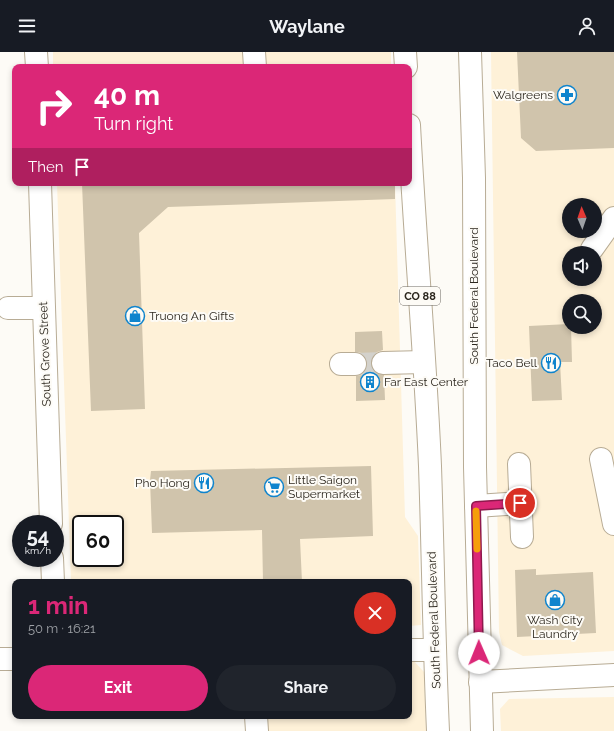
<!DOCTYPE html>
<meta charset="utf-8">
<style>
:root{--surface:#171b24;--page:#20242c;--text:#f1f3f6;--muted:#9ea1a6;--accent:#db2777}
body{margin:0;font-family:Raleway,sans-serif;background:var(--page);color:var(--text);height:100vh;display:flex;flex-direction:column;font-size:15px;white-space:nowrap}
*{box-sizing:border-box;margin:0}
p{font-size:13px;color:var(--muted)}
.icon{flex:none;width:22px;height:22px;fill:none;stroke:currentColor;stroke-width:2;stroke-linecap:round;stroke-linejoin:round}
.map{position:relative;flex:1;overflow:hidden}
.drawer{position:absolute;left:12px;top:527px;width:400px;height:140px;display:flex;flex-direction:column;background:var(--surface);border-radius:8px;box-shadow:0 2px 6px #0003}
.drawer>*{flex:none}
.guide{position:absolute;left:12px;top:12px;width:400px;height:122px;border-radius:8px;box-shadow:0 2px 6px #0003;background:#db2777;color:#fff;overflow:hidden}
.needle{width:26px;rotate:358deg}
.controls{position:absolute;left:562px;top:146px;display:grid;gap:8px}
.controls a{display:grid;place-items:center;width:40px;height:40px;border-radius:50%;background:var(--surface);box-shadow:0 2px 6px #0003;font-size:20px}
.speed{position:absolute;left:12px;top:463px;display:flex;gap:8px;font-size:20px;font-weight:700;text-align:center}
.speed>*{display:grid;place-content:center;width:52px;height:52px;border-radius:50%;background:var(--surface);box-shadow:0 2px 6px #0003;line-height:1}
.speed small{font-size:10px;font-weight:400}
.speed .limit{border:2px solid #111;border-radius:6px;background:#fff;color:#111}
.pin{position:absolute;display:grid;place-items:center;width:34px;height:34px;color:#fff;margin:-17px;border:2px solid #fff;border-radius:50%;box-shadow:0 1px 4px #0007}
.me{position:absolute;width:44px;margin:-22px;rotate:359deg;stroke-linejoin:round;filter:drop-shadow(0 0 3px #0008)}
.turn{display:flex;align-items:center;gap:14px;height:84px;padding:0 16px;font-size:18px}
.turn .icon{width:52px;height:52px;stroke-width:2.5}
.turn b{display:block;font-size:28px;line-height:34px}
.then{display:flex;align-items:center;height:38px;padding:0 16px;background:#0003;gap:8px;font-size:15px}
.round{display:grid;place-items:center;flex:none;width:42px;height:42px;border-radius:21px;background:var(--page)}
.overview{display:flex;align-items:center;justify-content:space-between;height:68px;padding:0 16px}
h1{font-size:24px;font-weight:700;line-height:30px;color:var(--accent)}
.action{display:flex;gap:8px;margin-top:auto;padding:8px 16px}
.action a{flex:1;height:46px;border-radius:24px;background:var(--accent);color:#fff;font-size:16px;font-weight:700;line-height:46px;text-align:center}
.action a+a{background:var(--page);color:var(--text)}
header{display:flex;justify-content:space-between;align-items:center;height:52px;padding:0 16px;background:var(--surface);font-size:18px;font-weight:700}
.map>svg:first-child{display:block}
.built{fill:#fef1d8;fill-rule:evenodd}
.building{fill:#d0c4ac}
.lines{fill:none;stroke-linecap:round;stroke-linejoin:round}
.minor-tunnel{stroke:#d3d1cb;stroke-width:22;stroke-dasharray:22 11;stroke-linecap:butt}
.minor-casing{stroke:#b8ac95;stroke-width:24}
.major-casing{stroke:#b8ac95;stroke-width:24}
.minor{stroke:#fff;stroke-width:22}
.major{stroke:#fff;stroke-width:22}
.route-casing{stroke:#8e194d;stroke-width:10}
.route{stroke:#db2777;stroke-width:7}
.slow{stroke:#f59e0b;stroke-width:7}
.labels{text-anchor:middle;stroke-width:4;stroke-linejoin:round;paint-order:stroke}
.shield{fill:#fdfbf6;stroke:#6b675f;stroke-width:1}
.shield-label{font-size:11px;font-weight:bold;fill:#2c271e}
.poi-label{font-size:12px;fill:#2c271e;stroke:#fdfbf6;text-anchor:end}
.street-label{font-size:12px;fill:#2c271e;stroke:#fdfbf6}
</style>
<header><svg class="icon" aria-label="menu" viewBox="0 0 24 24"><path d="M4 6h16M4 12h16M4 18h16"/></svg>Waylane<svg class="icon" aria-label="person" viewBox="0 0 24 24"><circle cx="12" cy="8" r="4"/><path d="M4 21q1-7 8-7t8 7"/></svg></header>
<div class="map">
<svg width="614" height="679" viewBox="0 0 614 679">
<rect width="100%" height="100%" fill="#fdfbf6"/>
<path class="built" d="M53 0H391V15H53Z
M491 0H614V599L523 604 502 593 499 580ZM569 153H595V179H569ZM569 201H595V227H569ZM569 249H595V275H569Z
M57 131H395L405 465 418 484 421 573 409 574V530H71ZM81 472H115V506H81Z
M409 608H413L424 620 426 679H249L248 664H409Z
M614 645V679H501L500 657 509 647Z"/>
<path class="building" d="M517 0H614V96L536 99 521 86Z
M82 131H395V147L168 155 139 181 145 357 91 359Z
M569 272V275H571L572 310H560L562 348 532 349 529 274Z
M382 279 383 298 377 300 372 305 371 312 372 317 377 322 384 323 385 348 356 349V324L362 323 366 319 367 312 366 306 362 301 355 300V280Z
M371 414 373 484 300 487 302 530H263L262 478 152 481 150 428 151 419Z
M536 517V523L593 520 596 581 517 585 515 518Z"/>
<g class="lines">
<path class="minor-tunnel" d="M355 312 383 311"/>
<defs>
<path id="minor" d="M36 0 37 15
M254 0 255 15
M40 131 51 472
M592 197 614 166
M8 256H44
M383 311 424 310
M341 312H355
M601 407 614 472
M519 412 522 485
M476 454 520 451
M52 506 53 530
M409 598H434
M0 607H15
M480 630 614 623
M256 664 257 679"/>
<path id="major" d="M405 0 406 15
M470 0 474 126 475 415 482 679
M409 73C415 187 425 300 430 414 433 502 434 591 438 679"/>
</defs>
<use href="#minor" class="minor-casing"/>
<use href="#major" class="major-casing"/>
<use href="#minor" class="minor"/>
<use href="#major" class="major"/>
</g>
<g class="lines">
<defs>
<path id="route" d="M479 601 476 454 520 451"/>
</defs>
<use href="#route" class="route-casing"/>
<use href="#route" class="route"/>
<path class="slow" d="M476 459 477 497"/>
</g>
<defs>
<symbol id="pharmacy-ring" viewBox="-11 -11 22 22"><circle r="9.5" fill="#fdfbf6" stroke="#0f84cd" stroke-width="1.5"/><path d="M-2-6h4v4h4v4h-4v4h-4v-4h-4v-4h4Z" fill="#0f84cd"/></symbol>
<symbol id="shop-ring" viewBox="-11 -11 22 22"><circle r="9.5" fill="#fdfbf6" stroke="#0f84cd" stroke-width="1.5"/><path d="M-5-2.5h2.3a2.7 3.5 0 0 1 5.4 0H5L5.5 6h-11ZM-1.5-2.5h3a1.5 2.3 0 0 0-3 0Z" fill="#0f84cd"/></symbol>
<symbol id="restaurant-ring" viewBox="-11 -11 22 22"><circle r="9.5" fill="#fdfbf6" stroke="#0f84cd" stroke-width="1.5"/><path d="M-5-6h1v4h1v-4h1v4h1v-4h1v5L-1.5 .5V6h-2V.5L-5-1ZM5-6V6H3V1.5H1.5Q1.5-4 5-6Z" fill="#0f84cd"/></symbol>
<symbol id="building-ring" viewBox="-11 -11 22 22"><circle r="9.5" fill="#fdfbf6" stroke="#0f84cd" stroke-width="1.5"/><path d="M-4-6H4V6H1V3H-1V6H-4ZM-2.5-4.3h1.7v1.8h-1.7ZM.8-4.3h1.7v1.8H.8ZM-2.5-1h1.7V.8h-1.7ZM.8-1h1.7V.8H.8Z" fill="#0f84cd"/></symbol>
<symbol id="supermarket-ring" viewBox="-11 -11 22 22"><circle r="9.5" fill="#fdfbf6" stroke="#0f84cd" stroke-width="1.5"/><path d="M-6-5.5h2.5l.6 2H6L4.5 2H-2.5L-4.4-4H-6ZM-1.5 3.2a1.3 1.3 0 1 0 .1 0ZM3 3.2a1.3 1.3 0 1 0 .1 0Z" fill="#0f84cd"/></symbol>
</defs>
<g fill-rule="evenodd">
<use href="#pharmacy-ring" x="556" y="32" width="22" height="22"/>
<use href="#shop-ring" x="124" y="253" width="22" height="22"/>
<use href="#restaurant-ring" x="540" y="300" width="22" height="22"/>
<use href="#building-ring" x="359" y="319" width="22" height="22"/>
<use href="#restaurant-ring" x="193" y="420" width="22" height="22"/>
<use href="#supermarket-ring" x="263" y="424" width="22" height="22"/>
<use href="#shop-ring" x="544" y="537" width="22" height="22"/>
</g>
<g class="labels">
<rect class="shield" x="400" y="235" width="40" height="18" rx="3"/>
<g class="shield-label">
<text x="420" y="248">CO 88</text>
</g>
<g class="poi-label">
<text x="553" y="47">Walgreens</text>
<text x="149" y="268" text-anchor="start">Truong An Gifts</text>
<text x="537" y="315">Taco Bell</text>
<text x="384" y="334" text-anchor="start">Far East Center</text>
<text x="288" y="432" text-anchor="start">Little Saigon<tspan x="288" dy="14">Supermarket</tspan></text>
<text x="190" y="435">Pho Hong</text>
<text x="555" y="572" text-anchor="middle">Wash City<tspan x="555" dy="14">Laundry</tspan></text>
</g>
<g class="street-label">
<text transform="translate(474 244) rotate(-90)" y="4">South Federal Boulevard</text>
<text transform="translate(45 302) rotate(-92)" y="4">South Grove Street</text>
<text transform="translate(434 568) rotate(-92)" y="4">South Federal Boulevard</text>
</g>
</g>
</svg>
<div class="controls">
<a><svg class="needle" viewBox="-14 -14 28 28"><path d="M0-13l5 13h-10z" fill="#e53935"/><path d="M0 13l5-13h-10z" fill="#9ea1a6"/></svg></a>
<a><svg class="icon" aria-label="sound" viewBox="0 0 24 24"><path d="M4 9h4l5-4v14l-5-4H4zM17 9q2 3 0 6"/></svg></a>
<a><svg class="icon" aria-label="search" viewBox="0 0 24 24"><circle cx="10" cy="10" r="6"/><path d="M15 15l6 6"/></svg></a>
</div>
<div class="speed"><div>54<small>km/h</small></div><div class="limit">60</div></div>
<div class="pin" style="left:520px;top:451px;background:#d93025"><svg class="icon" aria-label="arrive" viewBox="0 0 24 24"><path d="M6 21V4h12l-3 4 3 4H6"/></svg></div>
<svg class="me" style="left:479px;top:601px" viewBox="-20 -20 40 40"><circle r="19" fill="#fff"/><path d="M0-13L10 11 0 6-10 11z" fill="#db2777"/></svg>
<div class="guide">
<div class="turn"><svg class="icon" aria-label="right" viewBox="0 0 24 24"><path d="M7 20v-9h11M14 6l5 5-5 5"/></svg><div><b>40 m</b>Turn right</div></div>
<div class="then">Then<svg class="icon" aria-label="arrive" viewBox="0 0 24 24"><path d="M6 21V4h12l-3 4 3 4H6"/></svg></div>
</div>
<section class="drawer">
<div class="overview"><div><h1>1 min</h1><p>50 m · 16:21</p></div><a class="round" style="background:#d93025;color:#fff"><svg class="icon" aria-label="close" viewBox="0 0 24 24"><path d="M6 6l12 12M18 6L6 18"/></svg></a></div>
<div class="action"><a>Exit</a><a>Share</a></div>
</section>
</div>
